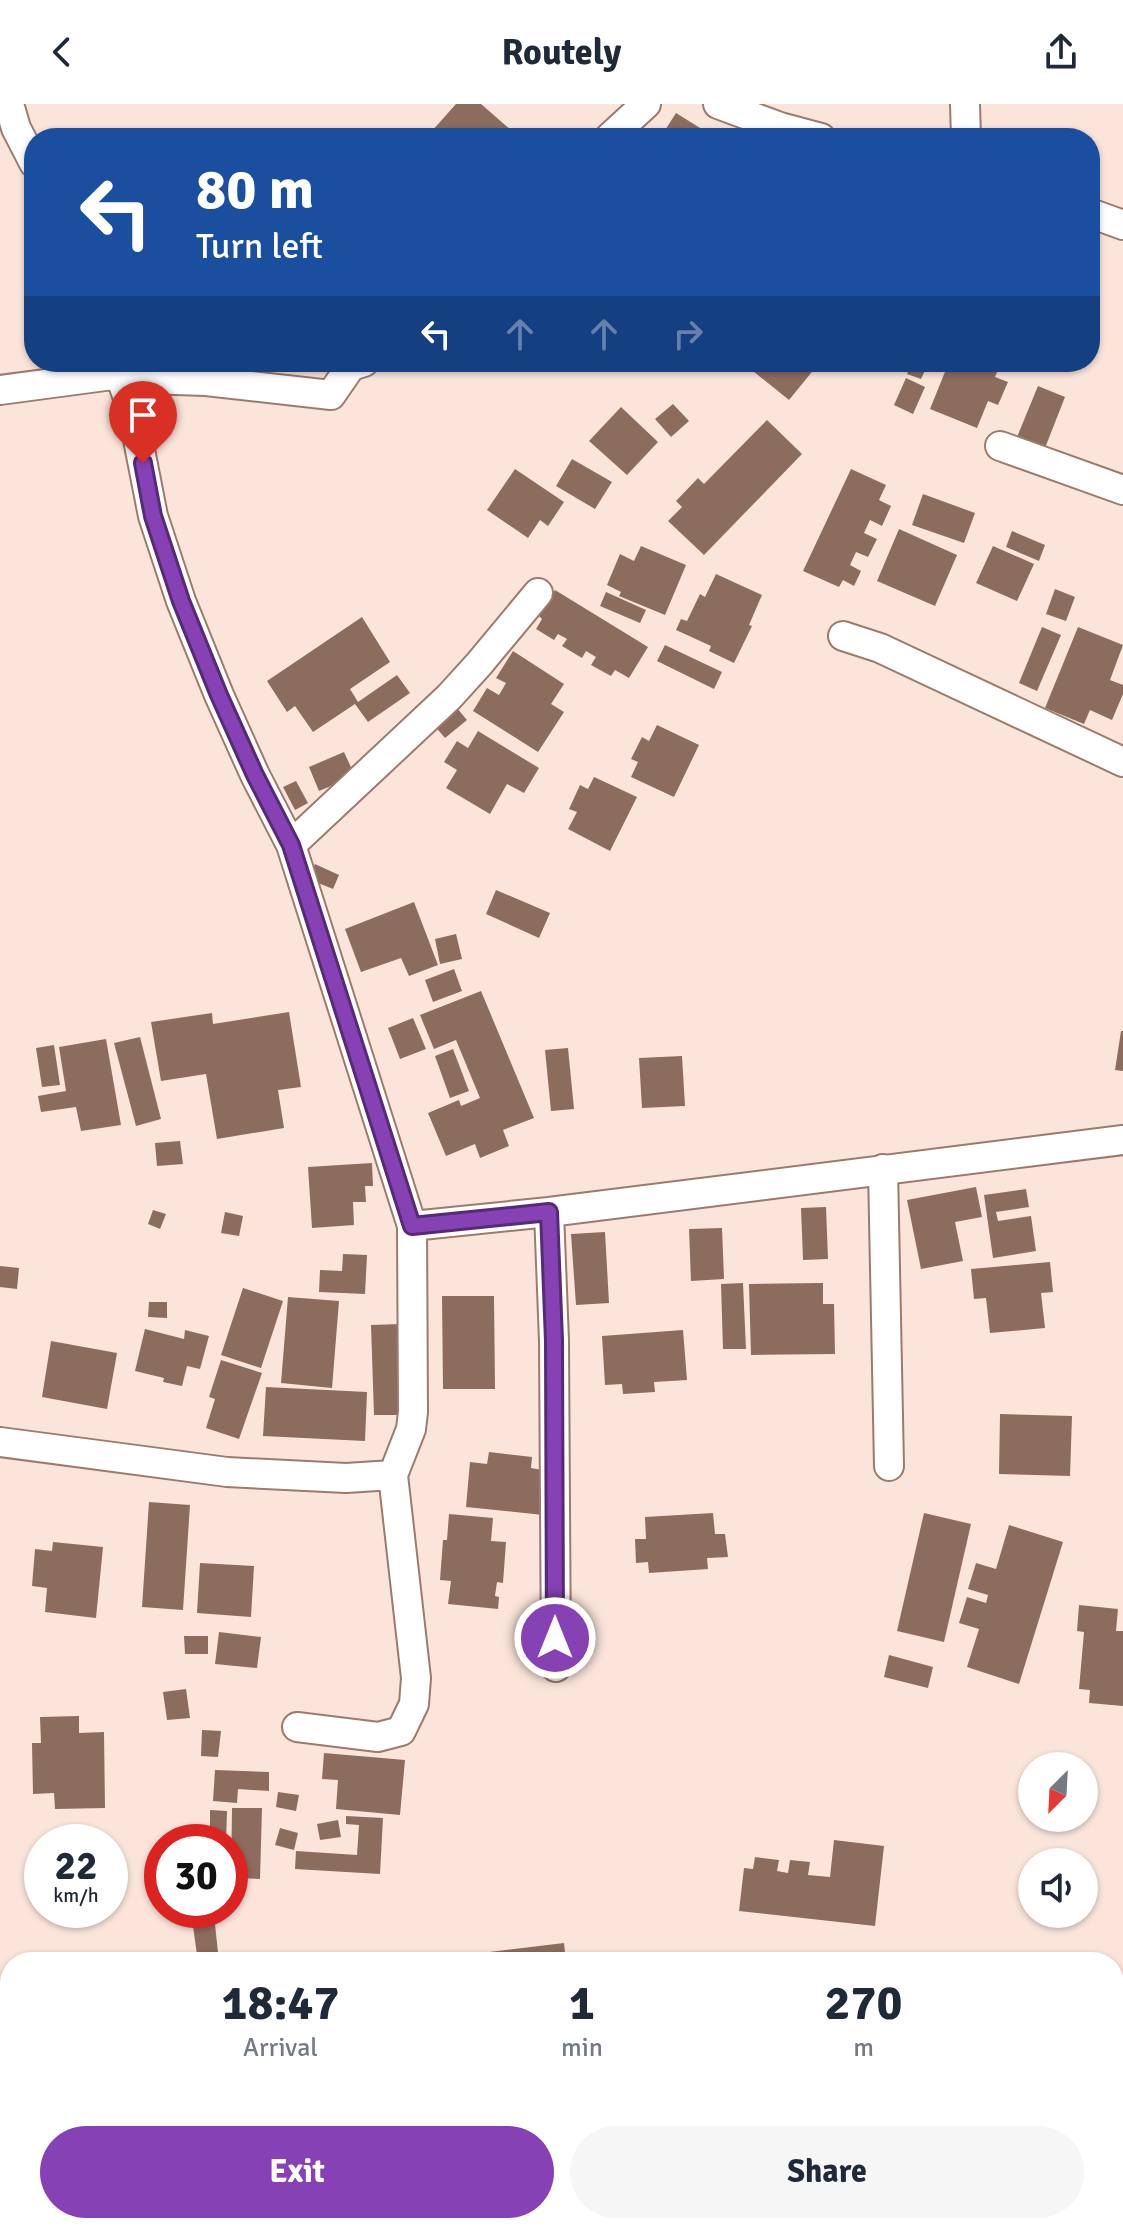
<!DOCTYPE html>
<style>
:root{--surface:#fff;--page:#f6f6f7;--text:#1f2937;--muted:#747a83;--accent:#8641b4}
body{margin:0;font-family:Signika,sans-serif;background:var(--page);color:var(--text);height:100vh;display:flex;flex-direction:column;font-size:30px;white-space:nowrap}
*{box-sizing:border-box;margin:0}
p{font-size:26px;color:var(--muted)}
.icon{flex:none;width:44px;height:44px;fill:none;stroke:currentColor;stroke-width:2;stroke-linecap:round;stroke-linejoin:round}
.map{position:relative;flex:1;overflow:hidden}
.drawer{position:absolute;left:0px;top:1848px;width:1124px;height:282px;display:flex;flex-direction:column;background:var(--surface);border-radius:32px 32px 0 0;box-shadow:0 2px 6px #0004}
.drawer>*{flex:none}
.top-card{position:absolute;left:24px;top:24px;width:1076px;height:244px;border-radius:32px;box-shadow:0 2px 6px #0004;background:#1a4fa0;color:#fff;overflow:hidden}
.needle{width:52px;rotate:204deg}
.controls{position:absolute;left:1018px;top:1648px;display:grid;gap:16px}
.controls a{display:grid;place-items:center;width:80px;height:80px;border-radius:50%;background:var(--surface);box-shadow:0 2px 6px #0004;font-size:40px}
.speed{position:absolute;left:24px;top:1720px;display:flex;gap:16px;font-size:40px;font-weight:700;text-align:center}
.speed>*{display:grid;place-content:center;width:104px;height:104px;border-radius:50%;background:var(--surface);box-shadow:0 2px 6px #0004;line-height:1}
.speed small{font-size:20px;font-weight:400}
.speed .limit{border:12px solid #d22;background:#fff;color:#111}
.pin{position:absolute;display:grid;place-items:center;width:68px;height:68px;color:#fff;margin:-82px -34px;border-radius:50% 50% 50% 0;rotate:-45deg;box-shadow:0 0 8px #0007}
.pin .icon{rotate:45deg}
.me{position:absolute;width:88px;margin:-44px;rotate:0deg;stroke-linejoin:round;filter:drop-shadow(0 0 6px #0008)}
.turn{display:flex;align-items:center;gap:28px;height:168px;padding:0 40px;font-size:36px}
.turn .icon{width:104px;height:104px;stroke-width:2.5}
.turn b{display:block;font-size:56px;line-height:68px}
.lanes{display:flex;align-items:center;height:76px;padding:0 40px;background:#0003;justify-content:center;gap:40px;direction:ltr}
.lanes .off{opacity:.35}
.eta{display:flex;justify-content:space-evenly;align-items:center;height:136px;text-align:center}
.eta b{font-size:48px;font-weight:700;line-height:56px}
.cta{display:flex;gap:16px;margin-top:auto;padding:16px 40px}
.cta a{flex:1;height:92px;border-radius:48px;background:var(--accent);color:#fff;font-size:32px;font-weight:700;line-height:92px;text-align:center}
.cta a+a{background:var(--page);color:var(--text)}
header{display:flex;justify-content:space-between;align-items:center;height:104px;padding:0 40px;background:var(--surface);font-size:36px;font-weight:700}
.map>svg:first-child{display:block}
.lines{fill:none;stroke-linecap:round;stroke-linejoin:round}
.stream{stroke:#bdd0f1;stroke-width:10}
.building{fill:#8c6c5d}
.minor-casing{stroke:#9b7b6b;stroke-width:32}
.minor{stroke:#fff;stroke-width:28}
.route-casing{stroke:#572a75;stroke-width:20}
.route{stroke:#8641b4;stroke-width:14}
</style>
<header><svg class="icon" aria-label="back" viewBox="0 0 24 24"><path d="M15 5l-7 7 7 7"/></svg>Routely<svg class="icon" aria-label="share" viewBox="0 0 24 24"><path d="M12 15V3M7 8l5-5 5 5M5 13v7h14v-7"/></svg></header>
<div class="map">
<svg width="1123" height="2129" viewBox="0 0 1123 2129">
<rect width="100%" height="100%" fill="#fbe5db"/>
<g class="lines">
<path class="stream" d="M495 2129 496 2127
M524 2129 526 2125 542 2120"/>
</g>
<path class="building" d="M456 0H481L520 34H438L431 28Z
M676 9 713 32 712 34H660Z
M752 258H820L789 296 748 263Z
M912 258 927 262 921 275 907 270Z
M949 258H1001L995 273 1008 278 998 301 988 297 977 324 930 305Z
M906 274 925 283 913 310 894 301Z
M1038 282 1065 293 1045 344 1017 333Z
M673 300 689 317 671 333 655 315Z
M621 303 658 338 627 371 589 337Z
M767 316 802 350 704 451 668 417 682 403 676 397 698 374 704 380Z
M572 355 612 378 595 405 556 382Z
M515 365 564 398 548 422 540 416 528 434 487 406Z
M851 365 886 381 879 396 891 402 882 422 870 416 864 429 877 435 868 453 856 448 850 461 861 467 854 482 843 476 839 483 803 467Z
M923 390 975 409 964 439 912 421Z
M899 425 957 451 935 502 877 477Z
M1012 427 1045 441 1039 457 1006 443Z
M641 442 686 461 665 511 619 492 621 488 607 481 620 450 634 457Z
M993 442 1034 460 1017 497 976 479Z
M716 470 762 491 749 521 752 522 734 559 709 547 711 542 676 526 681 515 687 517 700 490 705 493Z
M1055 485 1075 493 1066 517 1046 510Z
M555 486 648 543 629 574 615 566 611 572 591 561 596 553 586 547 582 554 562 542 567 535 558 530 554 536 536 525 542 515 539 512Z
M606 488 646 506 640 519 600 502Z
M362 513 390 558 350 585 358 598 397 571 410 589 368 618 355 600 313 628 295 602 287 608 267 577Z
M1042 523 1061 531 1037 587 1019 579Z
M1078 523 1123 541 1110 576 1123 581V590L1112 616 1090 606 1084 620 1045 604Z
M665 541 722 568 714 585 657 557Z
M513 547 564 580 551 600 564 608 538 648 473 607 487 584 499 591 506 579 496 574Z
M456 603 467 616 445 634 434 621Z
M657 621 699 641 674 693 631 673 638 658 631 655 642 633 649 637Z
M478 627 539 664 524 689 507 680 490 710 446 684 457 666 444 658 457 637 468 644Z
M344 648 355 672 319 687 309 663Z
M594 673 637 693 610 747 568 725 577 708 569 705 580 681 588 685Z
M296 677 308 699 295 706 283 683Z
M315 760 339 771 333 785 308 775Z
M496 786 550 809 539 834 486 810Z
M414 798 438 861 409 872 401 854 361 868 345 825Z
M456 830 462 855 440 860 435 835Z
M454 865 462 887 433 898 425 876Z
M481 887 534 1014 503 1026 509 1042 480 1054 475 1040 446 1052 428 1009 459 996 461 1002 480 994 456 936 434 945 420 911Z
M289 908 301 983 278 986 284 1024 217 1035 206 970 161 977 151 918 212 909 213 920Z
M413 914 426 945 400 955 388 924Z
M1121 927H1123V967L1115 966Z
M140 933 161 1015 136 1022 114 939Z
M106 935 121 1021 81 1027 76 1003 41 1008 38 992 66 987 59 943Z
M54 941 60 981 42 983 36 944Z
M568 944 574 1005 551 1007 545 946Z
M453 945 469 987 450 994 435 952Z
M682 952 685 1002 642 1004 639 954Z
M180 1037 183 1060 157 1062 155 1039Z
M372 1059 373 1082H365L366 1098H353L354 1121 312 1124 308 1063Z
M976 1083 982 1113 955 1118 963 1157 921 1165 907 1096Z
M1026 1085 1029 1103 996 1108 998 1117 1031 1112 1036 1147 993 1154 984 1091Z
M826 1103 828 1155 803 1156 801 1104Z
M153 1106 166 1110 160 1125 148 1120Z
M225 1108 243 1112 239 1132 221 1129Z
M722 1124 724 1175 691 1177 689 1125Z
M605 1128 609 1199 576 1201 571 1130Z
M343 1150 367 1151 365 1190 319 1188 320 1166 342 1167Z
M1050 1158 1053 1188 1041 1189 1045 1224 990 1229 986 1194 974 1195 971 1165Z
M0 1162 19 1164 17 1185 0 1183Z
M743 1179 746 1245H723L721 1180Z
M823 1179V1200H834L835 1250 751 1251 749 1180Z
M243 1184 283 1197 261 1264 221 1251Z
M442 1192H494L495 1285H443Z
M288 1193 339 1197 332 1284 281 1279Z
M149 1198H167V1214L148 1213Z
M401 1220 404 1311H374L371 1221Z
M145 1225 184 1235 185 1226 209 1232 200 1265 187 1262 182 1282 163 1278 164 1274 135 1267Z
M683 1226 687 1276 654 1278 655 1288 623 1290 622 1280 605 1281 602 1232Z
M51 1237 117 1249 107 1305 42 1293Z
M221 1256 262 1269 239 1335 206 1324 215 1295 209 1293Z
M266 1283 367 1288 365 1337 263 1332Z
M1000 1310 1072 1312 1070 1372 999 1370Z
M489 1348 532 1353 531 1364 548 1367 543 1411 466 1403 470 1358 487 1360Z
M149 1398 190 1401 183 1506 142 1503Z
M713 1409 715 1430H725L728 1453 707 1454 708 1465 649 1469 648 1458 636 1459 635 1435H646L645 1413Z
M924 1409 971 1420 944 1538 897 1527Z
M449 1410 493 1414 491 1437 506 1438 503 1479 497 1478 495 1492 499 1493 498 1505 448 1500 451 1477 440 1476 443 1436H447Z
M1009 1421 1063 1438 1019 1580 967 1563 979 1525 959 1519 967 1493 986 1499 988 1491 968 1485 976 1459 996 1465Z
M53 1438 103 1443 96 1514 45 1508 47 1484 32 1482 35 1445 52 1447Z
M200 1459 254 1462 251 1513 197 1509Z
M1079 1501 1118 1505 1116 1527H1123V1602L1089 1599 1090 1586 1079 1585 1084 1528 1077 1527Z
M219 1528 261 1533 257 1564 215 1560Z
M184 1532H208V1550H185Z
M889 1551 933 1563 928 1584 884 1573Z
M186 1585 190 1614 167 1616 163 1588Z
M79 1612V1629L104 1628 105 1704 55 1705 54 1689 33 1690 32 1639H41L40 1613Z
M202 1626 221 1627 218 1653 201 1652Z
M324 1649 405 1656 400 1711 336 1705 338 1676 322 1675Z
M215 1666 269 1668V1687L238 1685 237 1699 213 1697Z
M278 1688 299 1691 296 1707 276 1703Z
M232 1704H262L260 1775 231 1774Z
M210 1706 227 1707 226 1738H210Z
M346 1712 383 1714 380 1770 295 1765 296 1747 357 1751 359 1721 346 1720Z
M338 1716 341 1733 320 1736 317 1720Z
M280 1724 298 1729 294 1746 275 1741Z
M834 1736 884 1742 875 1822 739 1807 744 1764 753 1765 755 1753 779 1756 777 1767 788 1769 790 1756 810 1758 808 1771 830 1773Z
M215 1820 219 1858H198L193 1822Z
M564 1839 566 1858H482L481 1849Z
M889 2120H924L925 2129H890Z
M1034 2120H1062V2129H1034Z
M965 2122H991V2129H965Z
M1006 2123H1028V2129H1006Z"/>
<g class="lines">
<defs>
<path id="minor" d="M9 0 16 24 34 59
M718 0 780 23 821 34
M965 0 966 34
M609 34 646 0
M1090 109 1123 121
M115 258 132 305 153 412 181 497 219 591 255 671 291 741 412 1122
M0 286 120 270 145 275 206 277 331 291 351 262 364 258
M1000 342 1123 386
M843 532 880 544 1123 658
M291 741 449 593 479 560 538 489
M883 1065 889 1362
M549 1108 554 1237 556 1563
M0 1338 227 1368 346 1374 393 1371
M297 1623 378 1633 401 1627 414 1600 416 1574 393 1371 411 1325 413 1308 412 1122 549 1108 1123 1036
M1114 2064 1123 2063
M399 2129 451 2120
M513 2129 516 2120"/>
</defs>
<use href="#minor" class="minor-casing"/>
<use href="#minor" class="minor"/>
</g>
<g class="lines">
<defs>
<path id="route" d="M143 359 153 412 181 497 219 591 255 671 291 741 412 1122 549 1108 554 1237 555 1534"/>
</defs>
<use href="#route" class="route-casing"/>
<use href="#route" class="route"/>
</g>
</svg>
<div class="controls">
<a><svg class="needle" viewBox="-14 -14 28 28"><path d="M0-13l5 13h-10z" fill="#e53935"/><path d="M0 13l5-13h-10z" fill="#747a83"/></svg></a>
<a><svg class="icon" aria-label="sound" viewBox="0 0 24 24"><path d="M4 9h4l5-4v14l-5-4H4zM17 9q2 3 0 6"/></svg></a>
</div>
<div class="speed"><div>22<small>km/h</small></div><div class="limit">30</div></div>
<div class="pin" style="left:143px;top:359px;background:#d93025"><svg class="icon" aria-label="arrive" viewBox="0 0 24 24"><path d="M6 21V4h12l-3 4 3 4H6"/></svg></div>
<svg class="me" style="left:555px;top:1534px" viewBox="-20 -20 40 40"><circle r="17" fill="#8641b4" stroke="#fff" stroke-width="3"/><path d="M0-11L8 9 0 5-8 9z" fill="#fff"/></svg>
<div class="top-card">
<div class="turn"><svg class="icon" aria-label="left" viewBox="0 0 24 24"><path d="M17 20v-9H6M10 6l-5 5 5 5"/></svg><div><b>80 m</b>Turn left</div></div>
<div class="lanes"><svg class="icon" aria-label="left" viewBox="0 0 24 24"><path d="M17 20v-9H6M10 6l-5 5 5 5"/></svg><svg class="icon off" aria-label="ahead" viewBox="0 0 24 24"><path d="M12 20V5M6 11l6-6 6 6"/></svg><svg class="icon off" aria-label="ahead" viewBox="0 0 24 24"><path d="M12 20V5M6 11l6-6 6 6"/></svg><svg class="icon off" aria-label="right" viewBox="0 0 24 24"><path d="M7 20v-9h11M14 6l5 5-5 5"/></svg></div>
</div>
<section class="drawer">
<div class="eta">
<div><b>18:47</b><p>Arrival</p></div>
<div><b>1</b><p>min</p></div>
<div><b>270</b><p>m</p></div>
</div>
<div class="cta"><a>Exit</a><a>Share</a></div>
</section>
</div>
